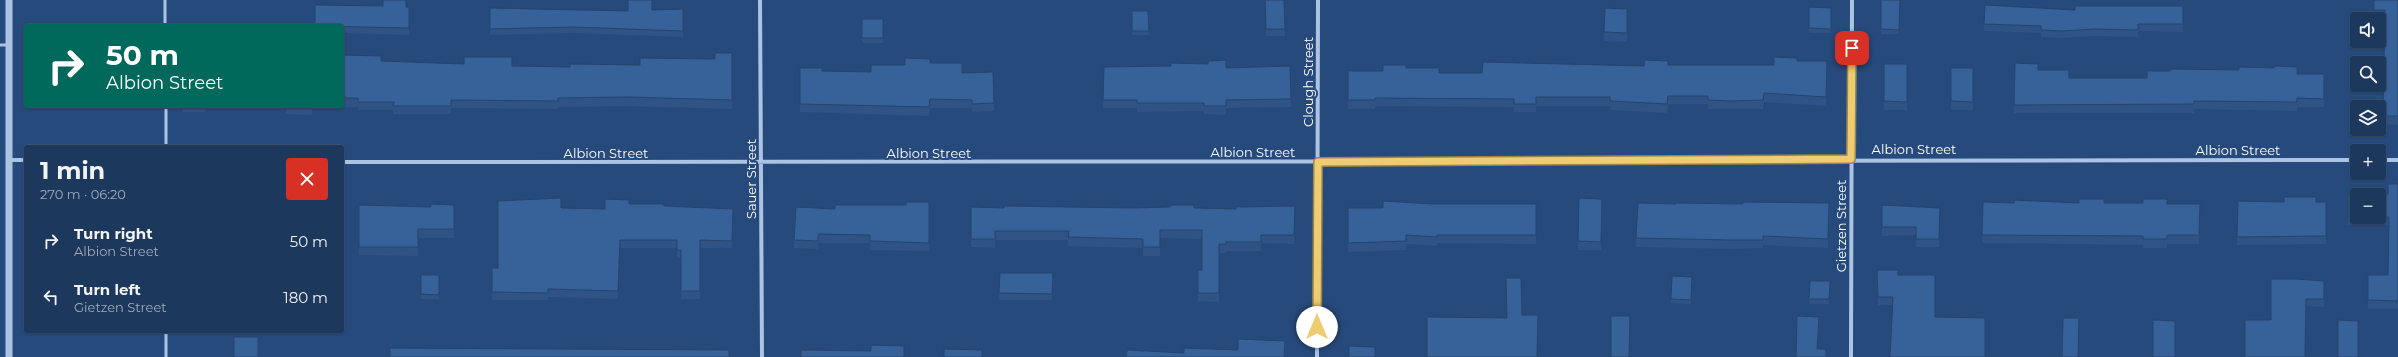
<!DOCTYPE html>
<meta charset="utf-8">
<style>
:root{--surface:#1d385d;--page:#253f63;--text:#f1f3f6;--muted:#a0acbc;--line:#3b5272}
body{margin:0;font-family:Montserrat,sans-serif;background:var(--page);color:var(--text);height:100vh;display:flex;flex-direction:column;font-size:15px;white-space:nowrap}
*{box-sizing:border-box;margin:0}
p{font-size:13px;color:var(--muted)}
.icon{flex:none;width:22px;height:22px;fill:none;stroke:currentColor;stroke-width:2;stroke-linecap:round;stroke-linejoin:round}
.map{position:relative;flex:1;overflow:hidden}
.drawer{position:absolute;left:24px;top:145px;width:320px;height:188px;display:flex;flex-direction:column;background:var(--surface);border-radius:4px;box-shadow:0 1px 3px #0004,0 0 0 1px var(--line)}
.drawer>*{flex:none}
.guide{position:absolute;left:24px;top:24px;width:320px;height:84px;border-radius:4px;box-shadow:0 1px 3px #0004,0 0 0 1px var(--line);background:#00695c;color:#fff;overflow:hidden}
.controls{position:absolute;left:2350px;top:12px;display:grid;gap:8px}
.controls a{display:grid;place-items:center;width:36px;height:36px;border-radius:4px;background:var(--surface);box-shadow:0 1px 3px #0004,0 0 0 1px var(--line);font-size:20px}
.pin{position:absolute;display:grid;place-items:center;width:34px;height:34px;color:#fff;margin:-17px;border-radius:8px;box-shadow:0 2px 6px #0006}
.me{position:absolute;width:44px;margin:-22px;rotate:0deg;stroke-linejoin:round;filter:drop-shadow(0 0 3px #0008)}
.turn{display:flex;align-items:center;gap:14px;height:84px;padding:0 16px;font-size:18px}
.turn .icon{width:52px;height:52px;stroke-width:2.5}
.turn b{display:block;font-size:28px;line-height:34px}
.round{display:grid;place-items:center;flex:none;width:42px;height:42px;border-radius:4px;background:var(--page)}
.head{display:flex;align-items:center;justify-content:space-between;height:68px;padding:0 16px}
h1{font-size:24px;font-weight:700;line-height:30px}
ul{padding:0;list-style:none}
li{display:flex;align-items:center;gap:12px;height:56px;padding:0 16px}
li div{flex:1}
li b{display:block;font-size:15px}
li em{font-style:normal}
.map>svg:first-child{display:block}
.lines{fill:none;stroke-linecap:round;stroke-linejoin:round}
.service{stroke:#acc4e4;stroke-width:3}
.minor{stroke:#acc4e4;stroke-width:4}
.tertiary{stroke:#acc4e4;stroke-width:7}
.wall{fill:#2f5384}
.shaded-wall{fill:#26446b}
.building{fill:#376199;stroke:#26446b}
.route-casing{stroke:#9a854a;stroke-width:10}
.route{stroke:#edcc72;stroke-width:7}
.labels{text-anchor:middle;stroke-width:4;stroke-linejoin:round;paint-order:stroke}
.street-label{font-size:13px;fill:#fff;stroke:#274a7c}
</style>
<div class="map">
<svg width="2398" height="357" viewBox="0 0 2398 357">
<rect width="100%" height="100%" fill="#274a7c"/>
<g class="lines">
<path class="service" d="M165 0V26
M0 45H8
M166 106V147
M166 331V357"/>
<path class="minor" d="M760 0 762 357
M9 160H26
M2379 160H2398
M342 162C1014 164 1685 159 2357 160
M1317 357 1318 0
M1851 357 1852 0"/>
<path class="tertiary" d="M9 0V357"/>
</g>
<path class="wall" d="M1265 0H1284L1285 36H1266Z
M1881 0H1900L1899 34H1881Z
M2374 0H2398V125L2383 124 2385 19H2374Z
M315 5 409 7V35L342 33V26H315Z
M2183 6V32L2138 31V37L2095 36 2062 38 2041 37V33L1984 31V24L2075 10Z
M1809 7 1831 8V33H1809Z
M490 8 628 11 652 10 683 9V37L574 33 490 35Z
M1132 11H1148L1149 35H1132Z
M1627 17V42L1604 41V32Z
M862 19H883V43H862Z
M732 53V109L628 106 558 107V109L451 108V114H393V110H358V107H312V115L286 114V106H342V55L381 61 512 66 570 67 640 65 715 59Z
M1797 61H1827L1826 106 1764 102 1763 109H1708V104H1668L1667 113 1610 110V106H1536V112H1514V107L1375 106V109H1348V71H1383L1406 68 1439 73H1482L1668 65H1774Z
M930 63 994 103V111L972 112V108H930L929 116 800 112V68L822 71 871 72 905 65Z
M2015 63 2069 78H2147L2324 74V107H2297V111L2194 109V113H2014Z
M1884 64H1907V110H1884Z
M1290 66 1291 107 1226 108V115L1204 114V111L1137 112V108H1103L1104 67 1226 68Z
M1951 68H1973V110H1951Z
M183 106H205V112H183Z
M2398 184V309H2368V275H2388L2389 225H2348V194H2388Z
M1579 198 1602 199 1601 250H1578Z
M2238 201 2326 202V244L2237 245Z
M929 202V251L870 250V243H818V249L794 248V240L835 209 906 205Z
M1983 202 2014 203 2200 204 2199 244H2167V248H2143V245L1982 243Z
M1829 203 1828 248 1763 245V248L1731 249 1636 247V238L1676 204Z
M629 204 664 206 733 209 732 248H700V299H681V258H677V248H620L618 299 548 297V300H492V268H498L561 208 605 209Z
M1433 204H1536V244L1437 243V246L1406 244V250L1348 252V208H1383Z
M359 205 431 207 454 205V238H418V256L359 255Z
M1882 205 1940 208 1939 247H1916V235L1882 236Z
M971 207 1194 208 1295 214 1294 244 1261 243V251H1226V253H1219V302L1198 301V270H1202V239L1160 238V256H1143V248L1068 246V240H995V248L971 247Z
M1877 270 1898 275 1935 317 1985 357 1893 305H1878Z
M1000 273 1053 280 1052 300H999Z
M421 275H439V299H421Z
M1672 276 1692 277 1691 304 1671 303Z
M1810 281H1830L1829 304H1809Z
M2324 281V307L2306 306 2271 320Z"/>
<path class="shaded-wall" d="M620 240V248L618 299V291Z"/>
<path class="building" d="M383 0H406V7H409V28L315 26V5L383 6Z
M628 0H652V10L683 9V31L574 27 490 29V8L628 11Z
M1265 0H1284L1285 29H1266Z
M1881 0H1900L1899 30 1881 29Z
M2374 0H2398V116H2383L2385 10H2374Z
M1985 5 2075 10V6H2183V24H2138V30L2095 29 2062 31 2041 30V26L1984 24Z
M1809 7 1831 8V29L1809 28Z
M1605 8 1627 9V33L1604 32Z
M1132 11H1148L1149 31H1132Z
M862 19H883V38H862Z
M715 53H732V100L628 97 558 98V101L451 100V106H393L394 102H358V98H342V55L381 56V61L464 64V57H512V66L570 67V64L640 65V58L715 59Z
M1774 57 1797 58V61H1827L1826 97 1764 93 1763 100 1730 101 1708 100V96H1668L1667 104 1610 101V97H1536V104H1514V99L1375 98V100H1348V71H1383V65H1406V68H1439V73H1482L1483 62 1644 66 1645 60 1668 61V65H1774Z
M905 58 930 59V63H962V73L993 72 994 103 972 104V100L930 99 929 107 800 104V68H822V71L871 72V65H905Z
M1226 60V68L1290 66 1291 99 1226 100V106H1204V103H1137V100H1103L1104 67 1171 66V63L1208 64V61Z
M2015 63 2038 64V70H2069V78H2147V71H2170V69L2239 70V67L2274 68V66L2297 67V74H2324V99L2297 98V102L2194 101V104L2014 105Z
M1884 64H1907V102L1884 101Z
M1951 68H1973V102L1951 101Z
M2388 184H2398V301L2368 300V275H2388L2389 217H2379V195H2357V217H2348V194H2388Z
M2284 197H2316V202H2326V236L2237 237 2238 201 2284 202Z
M561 198V208L605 209V199L629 200V204H664V206L733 209 732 241 700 240V291H681V250H677V240H620L618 291 548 289V293L492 292V268H498V201Z
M1579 198 1602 199 1601 242 1578 241Z
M2079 199H2104V203H2143V199H2167V204H2200L2199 235H2167V239H2143V236L1982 235 1983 202 2014 203V200L2079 203Z
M1383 201 1433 204H1536V235H1437V237L1406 235V241L1348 243V208H1383Z
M906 202H929V243L870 241V235L818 234V241L794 240 796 207 835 209V205H906Z
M1743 202 1829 203 1828 239 1763 236V240H1731L1636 238 1638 203 1676 204V203L1743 204Z
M431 204 454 205V229H418V247H359V205L431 207Z
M1170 205H1194V208L1236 209V207L1295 206 1294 235H1261V242H1226V244H1219V293H1198V270H1202V230H1160V247H1143V239L1068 237 1069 231H995V239H971V207L1004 208V206L1134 208 1170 207Z
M1882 205 1940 208 1939 239H1916V227H1882Z
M1877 270H1898V275H1935V317L1985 318V357H1890L1893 297H1878Z
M1000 273H1053L1052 294 999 293Z
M421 275H439V295L421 294Z
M1672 276 1692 277 1691 300 1671 299Z
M1506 278H1521L1522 315H1538L1537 357H1427V317L1507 318Z
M2271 279H2295L2324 281V299H2306L2305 357H2245V320H2271Z
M1810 281H1830L1829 299H1809Z
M1611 316H1630L1629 357H1611Z
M1797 316 1819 317 1817 349H1826V357H1796Z
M2063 318H2079L2078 357H2062Z
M2153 320 2175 321V357H2153Z
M2338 320 2358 321V357H2338Z
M234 337H258V357H234Z
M1238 339 1285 341 1284 357H1126L1127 350 1184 353V348L1238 350Z
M871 345 904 346V357H801V350L871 351Z
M1349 346 1375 347V357H1349Z
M390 348 729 350V357H390Z
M944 349 982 350V357H944Z"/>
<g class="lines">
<defs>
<path id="route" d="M1317 327 1318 162 1851 159 1852 48"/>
</defs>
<use href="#route" class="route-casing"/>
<use href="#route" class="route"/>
</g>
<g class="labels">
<g class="street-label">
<text transform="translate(1308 82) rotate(-90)" y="5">Clough Street</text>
<text x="1914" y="154">Albion Street</text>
<text x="2238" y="155">Albion Street</text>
<text x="1253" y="157">Albion Street</text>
<text x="606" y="158">Albion Street</text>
<text x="929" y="158">Albion Street</text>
<text transform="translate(751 179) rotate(-90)" y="5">Sauer Street</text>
<text transform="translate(1841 226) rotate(-90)" y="5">Gietzen Street</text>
</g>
</g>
</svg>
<div class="controls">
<a><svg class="icon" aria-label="sound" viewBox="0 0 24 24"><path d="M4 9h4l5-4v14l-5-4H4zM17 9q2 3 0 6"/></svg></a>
<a><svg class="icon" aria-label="search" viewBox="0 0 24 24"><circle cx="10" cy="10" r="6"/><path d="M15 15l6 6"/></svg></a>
<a><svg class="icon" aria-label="layers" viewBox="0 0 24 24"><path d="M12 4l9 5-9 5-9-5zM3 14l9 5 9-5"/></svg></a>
<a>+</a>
<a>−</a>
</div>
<div class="pin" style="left:1852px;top:48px;background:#d93025"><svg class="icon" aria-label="arrive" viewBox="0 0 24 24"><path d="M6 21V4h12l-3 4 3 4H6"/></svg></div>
<svg class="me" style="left:1317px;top:327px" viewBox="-20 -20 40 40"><circle r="19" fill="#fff"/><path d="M0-13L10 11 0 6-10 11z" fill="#edcc72"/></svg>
<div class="guide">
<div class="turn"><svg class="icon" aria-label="right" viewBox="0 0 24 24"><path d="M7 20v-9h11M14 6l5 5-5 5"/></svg><div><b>50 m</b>Albion Street</div></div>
</div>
<section class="drawer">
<div class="head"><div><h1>1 min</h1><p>270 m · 06:20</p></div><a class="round" style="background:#d93025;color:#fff"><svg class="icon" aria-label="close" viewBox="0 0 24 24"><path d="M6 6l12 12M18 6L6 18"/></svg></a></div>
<ul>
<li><svg class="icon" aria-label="right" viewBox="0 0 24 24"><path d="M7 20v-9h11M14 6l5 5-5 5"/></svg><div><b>Turn right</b><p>Albion Street</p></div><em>50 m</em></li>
<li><svg class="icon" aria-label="left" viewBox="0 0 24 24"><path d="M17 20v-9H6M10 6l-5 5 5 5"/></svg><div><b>Turn left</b><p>Gietzen Street</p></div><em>180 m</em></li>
</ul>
</section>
</div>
